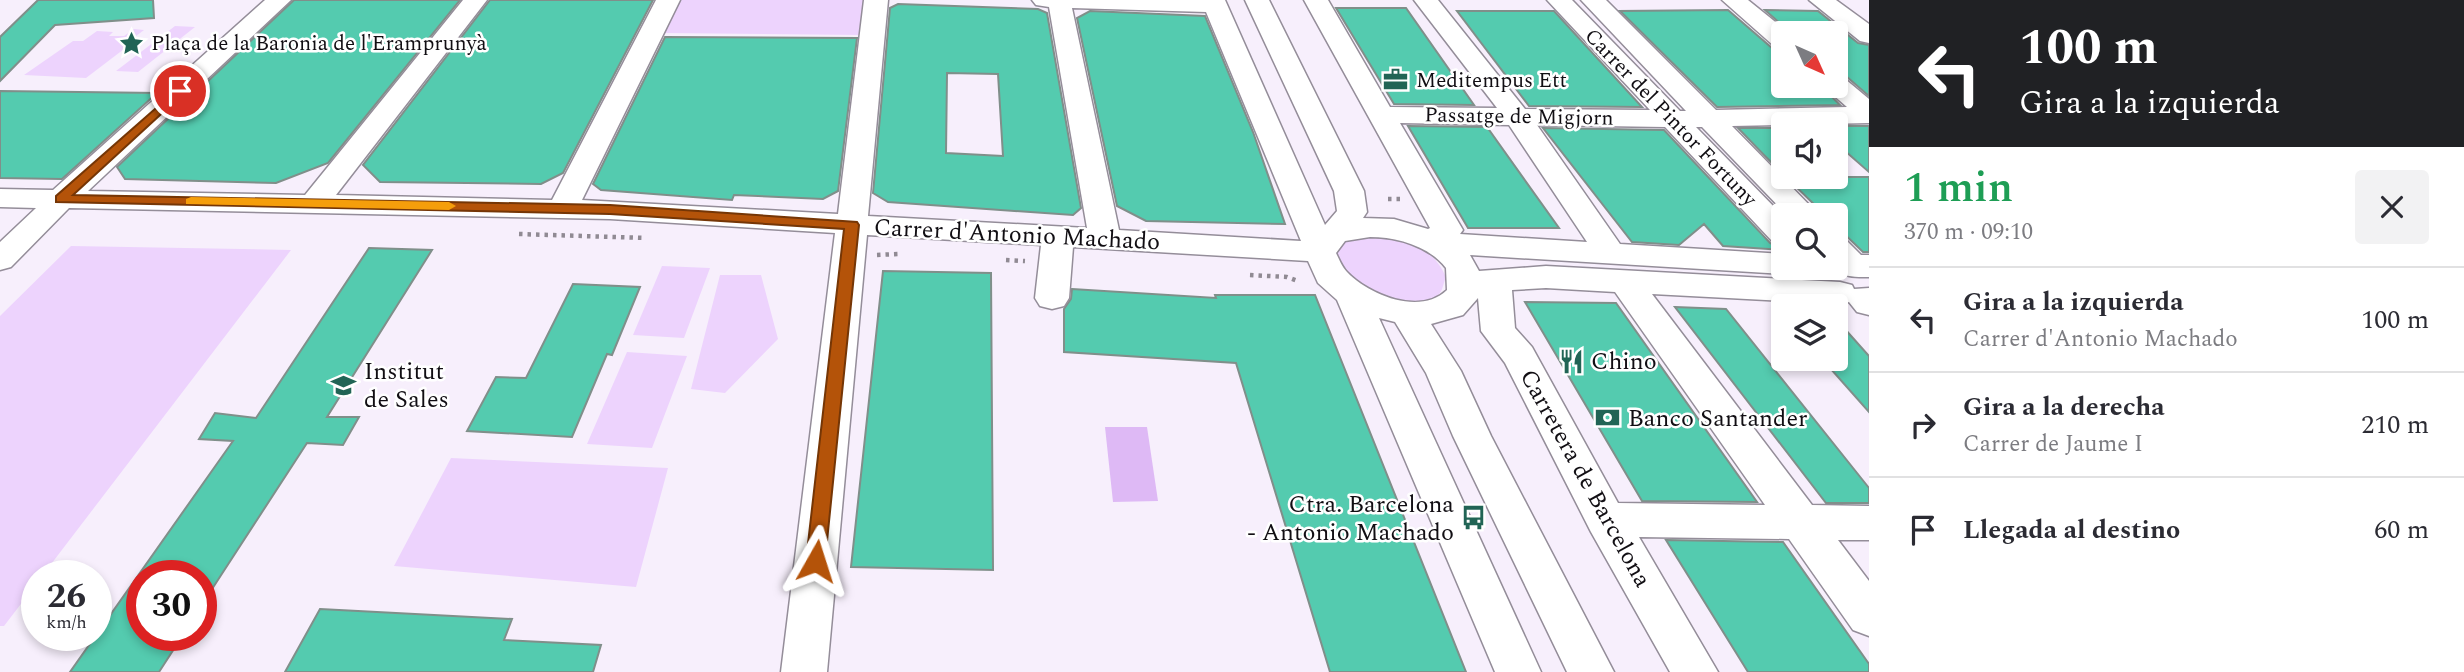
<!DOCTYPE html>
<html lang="es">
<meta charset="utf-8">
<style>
:root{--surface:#fff;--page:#f2f2f3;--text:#2b2b33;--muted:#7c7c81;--line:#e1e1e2}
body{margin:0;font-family:Spectral,serif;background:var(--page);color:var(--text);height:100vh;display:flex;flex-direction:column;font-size:26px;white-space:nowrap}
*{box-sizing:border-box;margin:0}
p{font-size:23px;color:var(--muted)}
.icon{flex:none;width:38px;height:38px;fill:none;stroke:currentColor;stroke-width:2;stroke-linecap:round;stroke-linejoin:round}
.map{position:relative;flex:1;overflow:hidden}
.side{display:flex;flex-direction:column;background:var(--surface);width:595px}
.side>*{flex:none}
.banner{background:#202124;color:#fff;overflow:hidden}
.needle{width:46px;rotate:135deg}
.buttons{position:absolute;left:1771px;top:21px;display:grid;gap:14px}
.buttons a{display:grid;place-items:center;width:77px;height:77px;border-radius:7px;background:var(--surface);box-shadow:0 4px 10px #0003;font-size:35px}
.speed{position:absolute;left:21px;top:560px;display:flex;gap:14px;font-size:35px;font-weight:700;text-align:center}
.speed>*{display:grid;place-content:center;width:91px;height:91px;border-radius:50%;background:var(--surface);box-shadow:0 4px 10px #0003;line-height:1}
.speed small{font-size:18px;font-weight:400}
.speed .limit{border:10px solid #d22;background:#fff;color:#111}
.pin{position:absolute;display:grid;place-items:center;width:60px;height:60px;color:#fff;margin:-30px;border:4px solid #fff;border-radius:50%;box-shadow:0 2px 7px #0007}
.me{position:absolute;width:77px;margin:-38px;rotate:6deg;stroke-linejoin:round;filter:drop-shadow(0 0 5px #0008)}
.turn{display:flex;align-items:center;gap:24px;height:147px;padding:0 35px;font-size:32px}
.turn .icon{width:91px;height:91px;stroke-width:2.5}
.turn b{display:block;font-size:49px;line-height:60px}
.round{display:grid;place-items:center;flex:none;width:74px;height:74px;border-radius:7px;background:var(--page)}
.overview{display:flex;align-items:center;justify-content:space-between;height:119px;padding:0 35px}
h1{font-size:42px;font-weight:600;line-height:52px;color:#1e9e55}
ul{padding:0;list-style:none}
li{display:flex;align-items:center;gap:21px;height:105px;padding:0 35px;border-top:2px solid var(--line)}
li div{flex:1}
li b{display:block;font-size:26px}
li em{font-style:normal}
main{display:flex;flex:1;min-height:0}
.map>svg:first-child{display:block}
.green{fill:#edd3fd}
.water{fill:#deb9f5}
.building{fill:#54cbaf;stroke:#808f8a;stroke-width:2;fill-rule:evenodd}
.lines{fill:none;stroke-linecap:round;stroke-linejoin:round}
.minor-casing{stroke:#948d99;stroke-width:3}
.path{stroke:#908a93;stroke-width:4.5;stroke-dasharray:3.5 5;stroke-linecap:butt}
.minor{fill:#fff;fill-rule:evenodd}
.route{fill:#b45309;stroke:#753606;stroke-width:2}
.slow{fill:#f59e0b}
.labels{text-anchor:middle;stroke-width:5;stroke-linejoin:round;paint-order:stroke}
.far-poi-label{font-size:21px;fill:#110e13;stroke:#fff;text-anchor:start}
.far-street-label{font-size:21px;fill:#110e13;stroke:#fff}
.street-label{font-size:24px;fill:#110e13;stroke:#fff}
.poi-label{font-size:24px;fill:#110e13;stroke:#fff;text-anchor:start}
</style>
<main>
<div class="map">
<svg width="1869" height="672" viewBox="0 0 1869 672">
<rect width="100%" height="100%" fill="#f7effc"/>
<path class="green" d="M680 0H867L861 35 663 33Z
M175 26 195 27 138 72 116 71Z
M134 29 144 30 124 45 128 46 86 78 24 75 73 41H83L97 31 113 32 109 36H124Z
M1358 235C1396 237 1428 238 1446 277 1444 281 1443 289 1440 293 1416 321 1365 288 1341 276L1335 251 1344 241Z
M71 246 291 250 42 576H37V583L4 626H0V316Z
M662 266 710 268 684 338 633 335Z
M720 275H761L778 339 725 393 691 389Z
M627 352 687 356 652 448 587 444Z
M451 458 668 468 636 587 394 566Z"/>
<path class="water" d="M1105 427H1147L1158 501 1113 502Z"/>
<path class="building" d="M38 0H153L154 18 55 25 0 81V37Z
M294 0H460L328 163 276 183 125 179 117 167Z
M490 0H653L563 173 541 184 380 182 363 165Z
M898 4 1038 9 1047 13 1081 208 1073 215 888 202 873 193 890 8ZM947 73 998 74 1003 156 946 153Z
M1336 8H1406L1474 105 1394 104Z
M1728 10 1772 48 1783 50V86H1821L1840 105 1717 107 1620 11Z
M1765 10 1818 11 1858 43 1869 45V96L1847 77 1836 75V33H1791Z
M1090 11 1205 16 1253 132 1285 224 1146 221 1117 206 1077 18Z
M1457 11H1554L1642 107 1529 106Z
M665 37 857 38 838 191 823 199 734 195 732 200 601 190 593 184Z
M0 91 157 93 62 179 0 178Z
M1408 126 1487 127 1559 228H1468Z
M1836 126H1869V172L1836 143Z
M1543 128 1664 130 1770 243 1783 250 1723 246 1704 224 1679 245 1632 242Z
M1738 128H1783V174L1763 154Z
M1786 177H1869V252H1863L1836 226V215H1825Z
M369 248 432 250 327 417H359L343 445 307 443 201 606V576H142V635H183L159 672H70L233 441 199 439 215 413 256 418Z
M883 271 991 273 993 570 851 567Z
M573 284 640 287 612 355 607 354 572 437 467 431 496 377 526 378Z
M1072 289 1216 298 1215 295H1315L1466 672H1330L1236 363 1064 352V309L1071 299Z
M1525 302 1616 303 1757 502 1642 501Z
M1675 307 1726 309 1869 488V503H1826Z
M1836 319 1869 356V412L1822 359H1836Z
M1666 540 1783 542 1869 664V672H1748Z
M320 609 512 619 504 640 601 645 593 672H285Z"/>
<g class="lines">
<defs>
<path id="minor" d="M265 0H291L88 191 305 195 463 0H487L336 195 552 200 656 0H680L582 200 838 214 864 0H888L868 216 1087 228 1049 7 1036 5 1032 0H1225L1325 225 1337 211 1334 191 1245 0H1269L1364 191 1367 212 1363 218 1394 219 1428 229 1430 228 1304 0H1328L1390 107 1497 108 1414 0H1438L1525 109 1650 110 1547 0H1572L1680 111H1686L1581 0H1606L1716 110 1847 107 1823 86H1836V77L1845 79 1869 99V123L1732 126 1819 215H1787L1702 127H1696L1783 216V244L1772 241 1665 127 1537 125 1620 244 1783 254V268H1797L1794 271 1783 274 1470 255 1479 271 1546 266 1840 282 1852 285 1854 289 1869 288V315L1857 312 1849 302 1840 304 1652 294 1812 505 1869 506V540H1838L1869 581V636L1853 630 1789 539 1639 537 1718 672H1670L1591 532 1505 363 1481 331 1478 298 1463 315 1431 324 1461 371 1491 436 1614 672H1567L1453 436 1426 373 1395 322 1379 318 1541 672H1495L1337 300 1318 283 1308 261 1073 247 1069 298 1064 306 1052 309 1040 306 1035 298 1041 245 867 235 827 672H781L835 233 610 219 69 208 11 267 0 270V242L36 208 0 207V189L53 190ZM1072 8 1206 12 1301 241 1119 230ZM1400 123 1509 125 1587 242 1460 234 1463 230ZM1370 237C1397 237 1429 246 1446 268L1447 290C1420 316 1369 295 1347 272 1342 267 1339 259 1336 253L1345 241ZM1546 288 1615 292 1765 505 1618 503 1532 347 1515 328 1512 290Z
M1722 0H1748L1789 33H1783V48L1774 46Z
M1809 0H1836L1869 24V43L1860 41Z
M1836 238 1847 241 1861 255H1869V277C1856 277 1844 278 1836 268Z"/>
</defs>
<use href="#minor" class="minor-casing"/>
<path class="path" d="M1388 199H1400
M519 234 646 238
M877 255 899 254
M1006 260 1025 261
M1250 275 1287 277 1300 282"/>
<use href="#minor" class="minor"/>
</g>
<path class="route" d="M180 87 186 91 184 93 73 195 610 205 857 222 859 225 825 561 822 567 816 570 809 567 806 561 844 229 610 214 56 202V196Z"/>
<path class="slow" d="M191 197 449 202 456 206 449 210 186 204V199Z"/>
<defs>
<symbol id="sight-bare" viewBox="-9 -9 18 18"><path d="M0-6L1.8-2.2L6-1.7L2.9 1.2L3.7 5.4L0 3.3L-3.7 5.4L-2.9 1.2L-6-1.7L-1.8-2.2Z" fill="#216455" stroke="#fff" stroke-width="2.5" paint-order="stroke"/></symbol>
<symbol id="office-bare" viewBox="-9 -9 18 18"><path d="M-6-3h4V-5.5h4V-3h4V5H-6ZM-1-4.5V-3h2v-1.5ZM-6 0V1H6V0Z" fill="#216455" stroke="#fff" stroke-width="2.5" paint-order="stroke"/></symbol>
<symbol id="restaurant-bare" viewBox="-9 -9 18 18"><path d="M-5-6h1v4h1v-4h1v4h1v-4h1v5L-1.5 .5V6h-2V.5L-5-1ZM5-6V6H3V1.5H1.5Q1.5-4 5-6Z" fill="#216455" stroke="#fff" stroke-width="2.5" paint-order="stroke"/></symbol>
<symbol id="school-bare" viewBox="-9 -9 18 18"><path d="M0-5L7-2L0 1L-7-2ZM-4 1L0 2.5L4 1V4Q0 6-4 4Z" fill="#216455" stroke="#fff" stroke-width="2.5" paint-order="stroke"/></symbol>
<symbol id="bank-bare" viewBox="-9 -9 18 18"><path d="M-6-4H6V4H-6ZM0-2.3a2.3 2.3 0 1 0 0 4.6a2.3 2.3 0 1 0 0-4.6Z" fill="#216455" stroke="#fff" stroke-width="2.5" paint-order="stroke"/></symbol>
<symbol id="bus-bare" viewBox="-9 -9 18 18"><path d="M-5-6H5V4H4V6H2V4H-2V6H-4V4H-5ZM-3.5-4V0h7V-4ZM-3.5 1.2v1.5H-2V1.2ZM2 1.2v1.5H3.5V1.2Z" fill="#216455" stroke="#fff" stroke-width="2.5" paint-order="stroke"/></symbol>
</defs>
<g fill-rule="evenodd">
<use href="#sight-bare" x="114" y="26" width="35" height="35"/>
<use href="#office-bare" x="1378" y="62" width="35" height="35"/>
<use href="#restaurant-bare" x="1554" y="344" width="35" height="35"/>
<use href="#school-bare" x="326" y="368" width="35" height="35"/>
<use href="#bank-bare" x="1590" y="400" width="35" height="35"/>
<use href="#bus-bare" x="1456" y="500" width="35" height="35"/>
</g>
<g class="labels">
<g class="far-poi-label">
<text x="151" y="50">Plaça de la Baronia de l'Eramprunyà</text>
<text x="1416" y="87">Meditempus Ett</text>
</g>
<g class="far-street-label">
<text transform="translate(1519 116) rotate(1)" y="7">Passatge de Migjorn</text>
<text transform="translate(1671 117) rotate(46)" y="7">Carrer del Pintor Fortuny</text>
</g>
<g class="street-label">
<text transform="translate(1017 234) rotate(3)" y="8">Carrer d'Antonio Machado</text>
<text transform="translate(1586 478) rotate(61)" y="8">Carretera de Barcelona</text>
</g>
<g class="poi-label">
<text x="1591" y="369">Chino</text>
<text x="364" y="379">Institut<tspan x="364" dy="28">de Sales</tspan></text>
<text x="1628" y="426">Banco Santander</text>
<text x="1454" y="512" text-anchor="end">Ctra. Barcelona<tspan x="1454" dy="28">- Antonio Machado</tspan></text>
</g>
</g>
</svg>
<div class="buttons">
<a><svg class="needle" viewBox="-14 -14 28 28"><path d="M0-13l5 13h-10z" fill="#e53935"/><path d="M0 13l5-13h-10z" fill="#7c7c81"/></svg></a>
<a><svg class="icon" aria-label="sound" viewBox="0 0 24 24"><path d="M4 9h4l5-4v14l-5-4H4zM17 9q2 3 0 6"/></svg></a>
<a><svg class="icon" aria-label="search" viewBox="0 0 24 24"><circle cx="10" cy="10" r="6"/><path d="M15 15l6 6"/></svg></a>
<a><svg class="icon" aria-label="layers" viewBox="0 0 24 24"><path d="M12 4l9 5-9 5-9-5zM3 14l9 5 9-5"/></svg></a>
</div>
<div class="speed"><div>26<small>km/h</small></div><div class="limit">30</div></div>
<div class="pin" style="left:180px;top:91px;background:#d93025"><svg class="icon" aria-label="arrive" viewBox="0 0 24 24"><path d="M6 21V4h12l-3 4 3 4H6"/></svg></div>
<svg class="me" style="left:816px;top:561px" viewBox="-20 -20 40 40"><path d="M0-17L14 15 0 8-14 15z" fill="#b45309" stroke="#fff" stroke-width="4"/></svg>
</div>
<section class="side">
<div class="banner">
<div class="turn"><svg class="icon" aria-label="left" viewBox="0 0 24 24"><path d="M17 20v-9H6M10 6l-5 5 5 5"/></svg><div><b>100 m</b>Gira a la izquierda</div></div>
</div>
<div class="overview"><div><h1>1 min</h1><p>370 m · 09:10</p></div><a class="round"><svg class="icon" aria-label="close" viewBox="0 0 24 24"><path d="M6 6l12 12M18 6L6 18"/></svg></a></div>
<ul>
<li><svg class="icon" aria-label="left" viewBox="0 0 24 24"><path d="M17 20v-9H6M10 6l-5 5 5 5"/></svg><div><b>Gira a la izquierda</b><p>Carrer d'Antonio Machado</p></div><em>100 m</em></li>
<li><svg class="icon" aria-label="right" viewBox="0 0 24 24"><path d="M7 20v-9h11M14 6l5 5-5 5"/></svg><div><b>Gira a la derecha</b><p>Carrer de Jaume I</p></div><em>210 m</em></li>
<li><svg class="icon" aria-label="arrive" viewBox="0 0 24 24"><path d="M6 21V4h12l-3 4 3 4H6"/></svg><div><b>Llegada al destino</b></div><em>60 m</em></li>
</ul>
</section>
</main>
